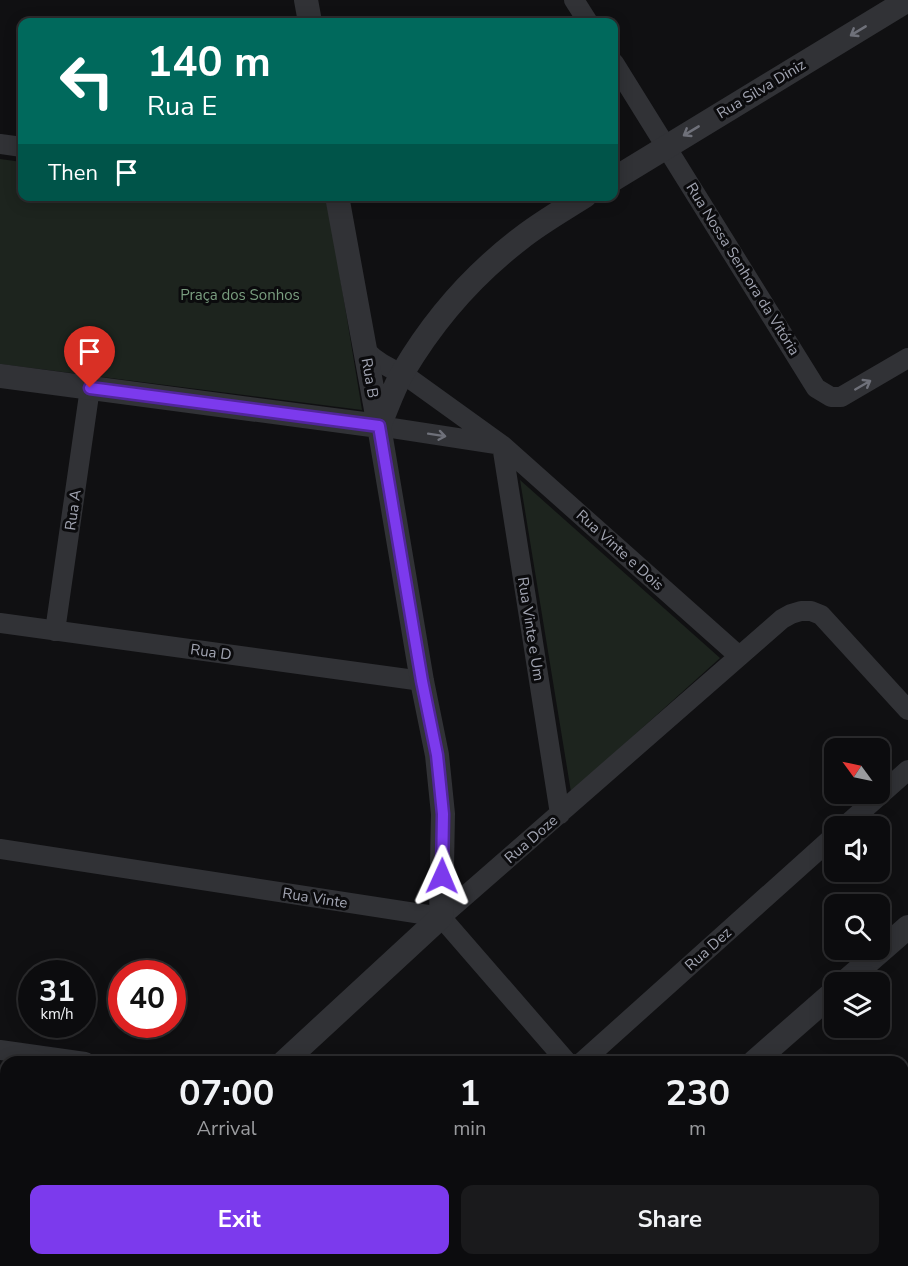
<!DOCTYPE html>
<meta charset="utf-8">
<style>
:root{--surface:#0c0c0e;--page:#1a1a1c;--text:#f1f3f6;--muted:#9a9b9e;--line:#2c2c2e;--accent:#7c3aed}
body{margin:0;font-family:"Nunito Sans",sans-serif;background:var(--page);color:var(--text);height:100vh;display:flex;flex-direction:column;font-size:22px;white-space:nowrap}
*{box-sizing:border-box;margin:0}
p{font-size:20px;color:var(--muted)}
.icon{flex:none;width:33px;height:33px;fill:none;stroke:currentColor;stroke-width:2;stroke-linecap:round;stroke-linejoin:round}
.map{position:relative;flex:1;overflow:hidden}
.sheet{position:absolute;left:0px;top:1056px;width:909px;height:210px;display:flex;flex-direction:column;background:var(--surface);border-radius:18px 18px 0 0;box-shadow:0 3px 15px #0003,0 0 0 2px var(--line)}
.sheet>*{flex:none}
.top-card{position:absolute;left:18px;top:18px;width:600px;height:183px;border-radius:12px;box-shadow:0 3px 15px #0003,0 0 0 2px var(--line);background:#00695c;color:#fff;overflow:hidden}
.needle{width:39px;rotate:303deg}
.buttons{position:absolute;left:824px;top:738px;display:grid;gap:12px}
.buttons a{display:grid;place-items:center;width:66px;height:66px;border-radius:12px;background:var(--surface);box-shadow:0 3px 15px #0003,0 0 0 2px var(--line);font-size:30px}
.speed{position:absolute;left:18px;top:960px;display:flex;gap:12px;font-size:30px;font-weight:700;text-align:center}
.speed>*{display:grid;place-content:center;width:78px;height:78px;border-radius:50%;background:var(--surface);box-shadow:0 3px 15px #0003,0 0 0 2px var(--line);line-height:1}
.speed small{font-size:15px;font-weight:400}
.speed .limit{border:9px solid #d22;background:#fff;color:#111}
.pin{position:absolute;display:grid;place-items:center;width:51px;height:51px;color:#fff;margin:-62px -26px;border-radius:50% 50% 50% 0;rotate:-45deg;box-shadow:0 0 6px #0007}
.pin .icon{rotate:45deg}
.me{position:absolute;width:66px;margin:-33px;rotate:1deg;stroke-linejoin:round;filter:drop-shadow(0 0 4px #0008)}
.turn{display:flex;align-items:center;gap:21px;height:126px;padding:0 30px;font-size:27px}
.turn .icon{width:78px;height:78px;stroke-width:2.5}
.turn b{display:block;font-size:42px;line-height:51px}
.then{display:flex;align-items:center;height:57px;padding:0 30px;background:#0003;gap:12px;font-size:22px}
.eta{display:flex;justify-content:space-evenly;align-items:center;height:102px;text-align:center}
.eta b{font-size:36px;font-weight:700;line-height:42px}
.action{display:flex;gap:12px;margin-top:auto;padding:12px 30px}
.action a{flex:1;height:69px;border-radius:12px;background:var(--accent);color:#fff;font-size:24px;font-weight:700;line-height:69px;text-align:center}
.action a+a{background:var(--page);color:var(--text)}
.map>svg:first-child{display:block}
.green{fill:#1d241e}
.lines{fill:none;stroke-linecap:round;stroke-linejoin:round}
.service{stroke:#313236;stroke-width:9}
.minor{stroke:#313236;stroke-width:20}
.tertiary{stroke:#313236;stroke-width:24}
.oneway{stroke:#6f717a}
.route-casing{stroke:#51269a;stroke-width:15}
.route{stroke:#7c3aed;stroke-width:10}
.labels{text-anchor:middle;stroke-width:6;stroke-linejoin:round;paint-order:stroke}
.street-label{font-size:15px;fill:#a2a5b2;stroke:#0b0b0d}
.park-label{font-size:15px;fill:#799d7f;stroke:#0b0b0d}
</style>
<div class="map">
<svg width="908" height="1266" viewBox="0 0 908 1266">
<rect width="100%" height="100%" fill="#101012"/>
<path class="green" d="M0 159 22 162V196H282L328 203 362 410 0 364Z
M520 480 720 658 571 792Z
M558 1260H857L862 1266H551Z"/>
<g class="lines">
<path class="service" d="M572 1266 579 1260"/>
<path class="minor" d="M574 0 588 22
M614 63 816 388 831 397H841L908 358
M0 144 22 147
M365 350C376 361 387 368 402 373L502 445 739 656
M379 426 496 444
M502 445 560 814
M0 623 422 681
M55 631 90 388
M845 826 908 770
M0 849 441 917 567 1062
M441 917 782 619 791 614 801 611H811L821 615 908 710
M0 1050 85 1062
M582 1062 834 836
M8 1260 37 1265
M355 1266 362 1260
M901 1266 908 1259"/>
<path class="tertiary" d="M306 0 310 22
M614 179 908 0
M0 376 379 426
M379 426C387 408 393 389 403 372 433 321 473 275 520 239 540 223 563 210 585 196
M845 982 908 927
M284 1062 441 917 443 814 437 755 422 681 379 426 337 196
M754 1062 834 992
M169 1260 175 1266
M35 1266 45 1260
M522 1266 529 1260"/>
</g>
<defs><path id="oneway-shaft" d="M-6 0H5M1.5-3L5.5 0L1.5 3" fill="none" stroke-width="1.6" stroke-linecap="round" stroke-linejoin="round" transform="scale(1.5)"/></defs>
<g class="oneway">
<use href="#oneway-shaft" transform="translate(858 31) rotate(149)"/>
<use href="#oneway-shaft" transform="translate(691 131) rotate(149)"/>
<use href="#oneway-shaft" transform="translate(863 385) rotate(-30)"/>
<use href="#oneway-shaft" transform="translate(437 435) rotate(9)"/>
</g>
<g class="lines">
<defs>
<path id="route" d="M90 388 379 426 422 681 437 755 443 814 442 876"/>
</defs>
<use href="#route" class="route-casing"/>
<use href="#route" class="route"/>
</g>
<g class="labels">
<g class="street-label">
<text transform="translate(761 89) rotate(-31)" y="5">Rua Silva Diniz</text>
<text transform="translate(743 269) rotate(58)" y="5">Rua Nossa Senhora da Vitória</text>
<text transform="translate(370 378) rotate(80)" y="5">Rua B</text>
<text transform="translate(73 510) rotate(-82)" y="5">Rua A</text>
<text transform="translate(620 550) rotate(42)" y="5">Rua Vinte e Dois</text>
<text transform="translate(531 629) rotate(81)" y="5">Rua Vinte e Um</text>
<text transform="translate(211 652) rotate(8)" y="5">Rua D</text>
<text transform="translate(531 839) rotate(-41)" y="5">Rua Doze</text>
<text transform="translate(315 898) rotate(9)" y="5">Rua Vinte</text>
<text transform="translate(708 949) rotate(-42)" y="5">Rua Dez</text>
</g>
<g class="park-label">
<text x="240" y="300">Praça dos Sonhos</text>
</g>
</g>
</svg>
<div class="buttons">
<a><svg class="needle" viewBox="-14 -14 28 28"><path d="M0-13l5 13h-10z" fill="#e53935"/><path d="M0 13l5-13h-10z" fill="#9a9b9e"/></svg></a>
<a><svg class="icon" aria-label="sound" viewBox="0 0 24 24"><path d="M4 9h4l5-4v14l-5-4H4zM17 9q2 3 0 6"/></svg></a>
<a><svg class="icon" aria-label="search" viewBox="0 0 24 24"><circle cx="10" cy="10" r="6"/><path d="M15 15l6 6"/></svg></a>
<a><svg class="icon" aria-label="layers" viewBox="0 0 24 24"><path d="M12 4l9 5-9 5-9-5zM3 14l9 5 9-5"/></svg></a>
</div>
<div class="speed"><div>31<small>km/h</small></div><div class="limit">40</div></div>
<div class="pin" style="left:90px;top:388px;background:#d93025"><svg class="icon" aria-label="arrive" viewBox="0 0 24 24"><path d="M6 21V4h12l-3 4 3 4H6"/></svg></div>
<svg class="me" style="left:442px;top:876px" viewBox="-20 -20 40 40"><path d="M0-17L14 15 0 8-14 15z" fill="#7c3aed" stroke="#fff" stroke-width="4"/></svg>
<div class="top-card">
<div class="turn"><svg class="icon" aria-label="left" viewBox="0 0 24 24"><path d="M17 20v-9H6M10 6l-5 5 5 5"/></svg><div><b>140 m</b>Rua E</div></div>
<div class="then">Then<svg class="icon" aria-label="arrive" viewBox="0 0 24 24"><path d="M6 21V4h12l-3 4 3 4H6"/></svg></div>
</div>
<section class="sheet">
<div class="eta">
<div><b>07:00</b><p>Arrival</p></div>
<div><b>1</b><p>min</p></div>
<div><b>230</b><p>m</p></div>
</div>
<div class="action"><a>Exit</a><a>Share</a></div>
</section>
</div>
